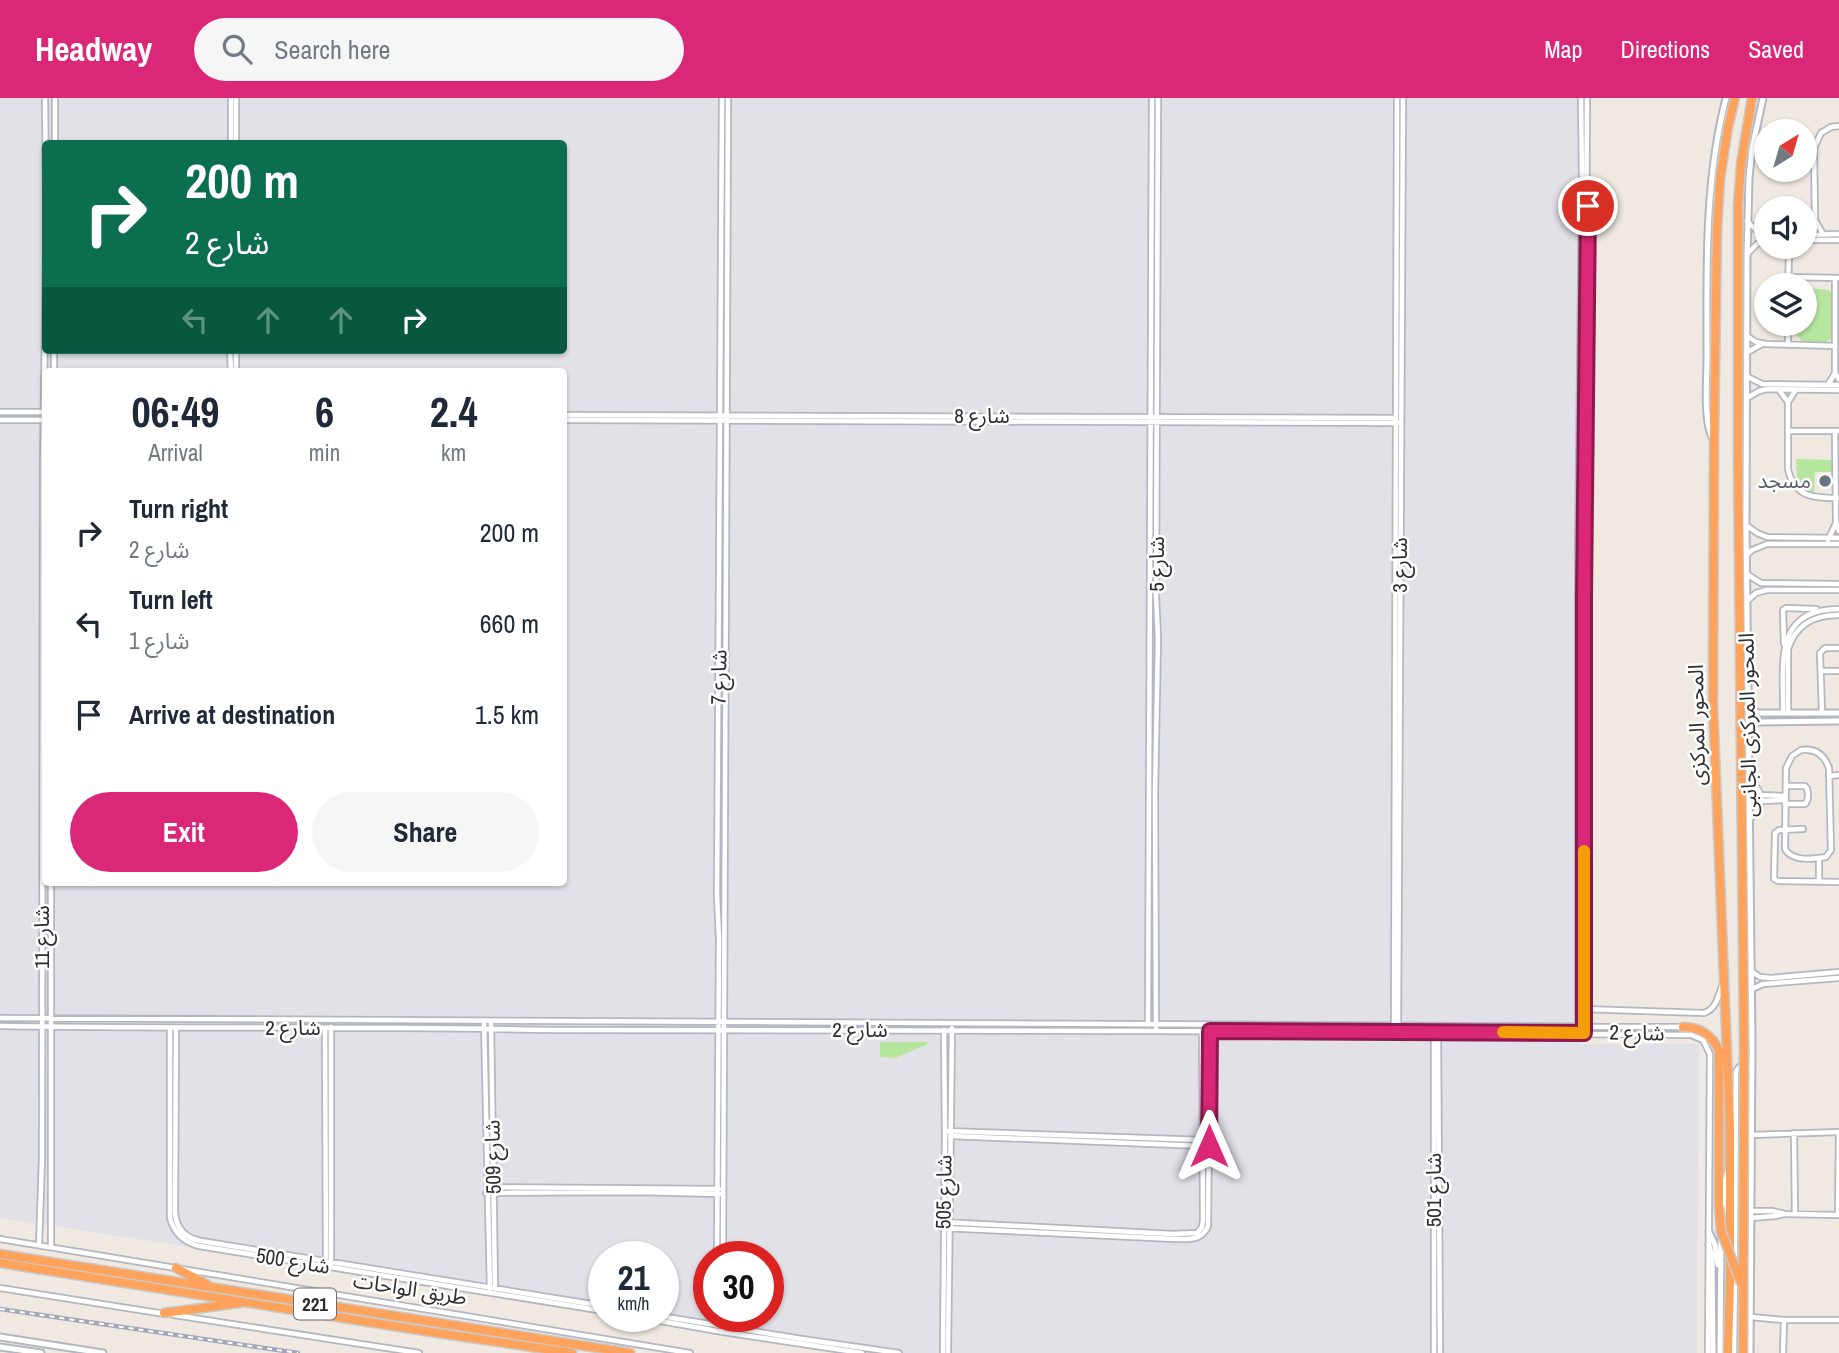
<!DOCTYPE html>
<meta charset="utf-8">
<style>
:root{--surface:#fff;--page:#f6f6f7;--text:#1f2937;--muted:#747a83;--accent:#db2777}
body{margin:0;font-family:"Archivo Narrow","Noto Sans Arabic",sans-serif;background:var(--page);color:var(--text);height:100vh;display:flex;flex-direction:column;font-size:26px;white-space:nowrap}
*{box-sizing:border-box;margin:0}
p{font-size:23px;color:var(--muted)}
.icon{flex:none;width:38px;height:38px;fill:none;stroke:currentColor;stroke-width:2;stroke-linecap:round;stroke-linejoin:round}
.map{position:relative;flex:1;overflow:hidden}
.sheet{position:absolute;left:42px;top:270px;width:525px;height:518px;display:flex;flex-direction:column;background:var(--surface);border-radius:7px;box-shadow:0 2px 5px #0004}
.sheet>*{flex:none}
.guide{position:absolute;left:42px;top:42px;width:525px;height:214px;border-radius:7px;box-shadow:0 2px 5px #0004;background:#0b6e4f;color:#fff;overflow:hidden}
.needle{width:46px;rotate:37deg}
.buttons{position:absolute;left:1754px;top:21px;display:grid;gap:14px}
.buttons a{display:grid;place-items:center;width:63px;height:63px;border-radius:50%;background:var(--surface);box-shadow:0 2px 5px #0004;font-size:35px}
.speed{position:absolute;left:588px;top:1143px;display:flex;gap:14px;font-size:35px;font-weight:700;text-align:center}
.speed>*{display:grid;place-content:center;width:91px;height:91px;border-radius:50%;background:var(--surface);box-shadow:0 2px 5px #0004;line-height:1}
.speed small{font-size:18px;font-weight:400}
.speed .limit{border:10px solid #d22;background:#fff;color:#111}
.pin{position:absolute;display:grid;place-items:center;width:60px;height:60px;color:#fff;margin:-30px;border:4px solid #fff;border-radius:50%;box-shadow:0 2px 7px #0007}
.me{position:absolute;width:77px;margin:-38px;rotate:0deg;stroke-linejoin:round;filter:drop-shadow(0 0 5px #0008)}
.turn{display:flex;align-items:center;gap:24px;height:147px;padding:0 28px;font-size:32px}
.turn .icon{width:91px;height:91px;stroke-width:2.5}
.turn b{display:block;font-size:49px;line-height:60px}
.lanes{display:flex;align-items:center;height:66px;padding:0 28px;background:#0003;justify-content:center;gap:35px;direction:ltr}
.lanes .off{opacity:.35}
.eta{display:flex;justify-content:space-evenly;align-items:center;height:119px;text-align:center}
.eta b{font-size:42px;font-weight:800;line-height:49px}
.action{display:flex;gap:14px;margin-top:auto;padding:14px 28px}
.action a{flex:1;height:80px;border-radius:42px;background:var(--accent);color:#fff;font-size:28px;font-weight:800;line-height:80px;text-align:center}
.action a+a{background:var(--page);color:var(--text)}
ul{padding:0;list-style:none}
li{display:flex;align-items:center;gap:21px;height:91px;padding:0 28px}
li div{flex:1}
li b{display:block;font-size:26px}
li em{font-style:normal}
header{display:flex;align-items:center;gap:42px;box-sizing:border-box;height:98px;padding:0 35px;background:var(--accent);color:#fff}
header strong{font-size:33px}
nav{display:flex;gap:38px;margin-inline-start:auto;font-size:24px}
.search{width:490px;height:63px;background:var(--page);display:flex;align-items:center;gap:18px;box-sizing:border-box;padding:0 24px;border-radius:38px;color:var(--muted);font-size:26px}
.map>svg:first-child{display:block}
.industrial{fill:#e3e1e8;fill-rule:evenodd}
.green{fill:#b6e59e}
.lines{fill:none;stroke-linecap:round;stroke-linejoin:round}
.street-casing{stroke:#b4b7c1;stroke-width:8}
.secondary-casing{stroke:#b4b7c1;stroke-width:9}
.highway-casing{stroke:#c9c9c9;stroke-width:11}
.street{stroke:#fff;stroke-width:4.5}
.secondary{stroke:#fff;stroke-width:5}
.highway{stroke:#ffa35c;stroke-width:8}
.rail-casing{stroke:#a3a6b8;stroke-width:4.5}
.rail{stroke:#fff;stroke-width:2;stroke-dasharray:5;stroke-linecap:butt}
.highway-bridge-casing{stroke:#c9c9c9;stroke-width:11;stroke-linecap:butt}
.highway-bridge{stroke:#ffa35c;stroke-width:8}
.route-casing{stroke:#8e194d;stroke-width:18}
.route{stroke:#db2777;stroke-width:12}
.slow{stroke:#f59e0b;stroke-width:12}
.worship-dot{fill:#6b7280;stroke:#fff;stroke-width:2.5}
.labels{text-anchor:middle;stroke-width:5;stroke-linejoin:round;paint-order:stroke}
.shield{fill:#fff;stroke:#6d6d6d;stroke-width:2}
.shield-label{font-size:19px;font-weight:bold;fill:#2e2e2e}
.street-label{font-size:21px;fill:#2e2e2e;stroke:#fff}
.worship-label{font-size:21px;fill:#5b616d;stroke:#fff;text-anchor:end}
</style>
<header>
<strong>Headway</strong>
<div class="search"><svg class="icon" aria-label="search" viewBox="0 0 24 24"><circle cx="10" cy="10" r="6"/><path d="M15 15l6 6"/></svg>Search here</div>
<nav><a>Map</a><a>Directions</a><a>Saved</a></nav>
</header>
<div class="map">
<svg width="1839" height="1255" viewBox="0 0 1839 1255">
<rect width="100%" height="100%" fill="#efe9e1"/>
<path class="industrial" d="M0 0H1584L1580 946H1699L1697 1255H896L644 1218H663V1158H604V1212L0 1120ZM46 46H564V252H46ZM46 273H564V784H46ZM709 1158H768V1218H709Z"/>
<path class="green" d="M1808 190 1829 192 1832 197 1833 238C1826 248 1814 246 1804 246L1796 236V226H1804V191Z
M1796 361 1835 362V374H1815L1814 398C1796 389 1797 380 1796 361Z
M880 944H928L926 947 895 960 880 959Z"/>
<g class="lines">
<defs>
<path id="street" d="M45 0 46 98
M55 46V0
M231 46V0
M236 46V0
M1747 123 1757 133 1766 137
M1823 136 1815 122 1814 50 1821 35 1831 29 1839 28
M1804 137 1839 136
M1804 142H1839
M1747 156 1757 146 1766 142
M1789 179 1839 180
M1788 187 1789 157 1793 149
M1747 238 1756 244 1766 246 1835 248
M1788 247V226
M230 252 231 273
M1746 255 1762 246
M54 273V252
M236 273V252
M1835 275 1839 281
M1746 278 1762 286 1839 287
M1828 287 1835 275V180
M1779 292 1788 304
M1795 293 1788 304V371C1794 400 1815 400 1839 400
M1747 300 1759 293 1767 291 1839 292
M0 314H45
M564 317 1396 320
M0 322H45
M564 322 1399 325
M1788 333H1839
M1835 333 1836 424 1839 433
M1746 427 1757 435 1767 439 1839 440
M1828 442 1836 425
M1747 457 1752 452 1767 446H1839
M1748 477 1761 485 1839 486
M1747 503 1756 495 1767 492H1839
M1784 546 1783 512 1786 510 1816 511
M1821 573H1839
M1783 615C1784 567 1772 511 1839 511
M1788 615V551C1796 526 1814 517 1839 517
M1822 615 1820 555 1825 550H1839
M1801 652C1815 650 1824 656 1829 670L1831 752 1826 759C1813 761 1792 764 1785 751L1786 670 1792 658Z
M1829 678 1839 677
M1749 681C1765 696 1765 706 1750 721
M1761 697 1785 698
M1761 703 1785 702
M1785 706H1805C1809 702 1809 692 1805 688H1786
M1803 731 1779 732 1775 735 1774 781 1778 783 1839 784
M1819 784V760
M1751 873 1760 879 1771 880 1839 874
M1752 891 1763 886 1839 880
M1582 911 1704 915C1716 911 1718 899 1722 888
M0 920 1682 929
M484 923 490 1191
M491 923 495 1191
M1148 927 1152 0
M0 928C185 931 370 928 555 932L1156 933 1691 937 1703 942 1710 956 1708 1255
M170 930V1120C174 1135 183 1144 199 1148L604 1213
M176 930 175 1114C176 1130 185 1140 201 1143L604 1208
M1578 930V456L1582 81 1581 0
M1584 930V499L1587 0
M325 931 326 1164
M1434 932V1255
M1156 933 1155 695 1158 540 1156 498 1158 0
M1394 934 1397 0
M1398 934 1403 0
M1438 934 1440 1255
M947 1033 1204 1042
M1794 1035 1795 1116
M1752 1037 1839 1034
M950 1038 1203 1048
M493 1089 719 1091
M486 1095 638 1094 720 1096
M1751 1113H1772L1785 1116 1839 1117
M1838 1117 1839 1034
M1751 1120 1775 1118 1784 1116
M943 1124 1173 1136 1197 1135 1202 1129 1203 1122 1202 933
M943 1130 1175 1141C1189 1141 1202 1143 1208 1128L1210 933
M0 1141 690 1255
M39 1147 42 1061 43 366 46 153
M51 1149V784
M717 1158 719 841 717 797 722 0
M723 1158 728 0
M1735 1162 1736 974C1740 965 1745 966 1752 971
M331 1165V929
M0 1190 165 1216
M174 1217 419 1255
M632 1218 723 1234 862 1255
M660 1218 802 1241 899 1255
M1751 1219 1784 1222H1839
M723 1230V1218
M943 1255 945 1038 944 932
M948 1255 952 930
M1734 1255 1735 1175
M1783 1255 1784 1222"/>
<path id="secondary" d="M1713 341C1703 324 1707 282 1707 261 1707 173 1704 86 1726 0
M1749 610 1758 615H1839
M1748 632 1758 624 1839 623
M1723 1116 1724 1086 1728 1074
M1709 1134 1715 1147 1718 1167
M1709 1147 1712 1159 1713 1255
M0 1239 103 1255
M0 1249 41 1255
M1720 1255 1721 1140
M1750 1255 1752 944 1746 427 1747 157 1749 80 1752 51 1763 0"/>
<path id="highway" d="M1683 929C1700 929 1712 937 1719 953V1108
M1744 944 1738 360V108L1741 66 1752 0
M0 1156 630 1255
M0 1165 437 1235 572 1255
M176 1170 208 1187
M164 1215 240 1205
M1728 1255 1730 1183V1030L1713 607 1714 342 1717 130 1720 81 1728 29 1735 0"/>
</defs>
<use href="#street" class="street-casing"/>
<use href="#secondary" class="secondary-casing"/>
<use href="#highway" class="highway-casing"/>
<use href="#street" class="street"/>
<use href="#secondary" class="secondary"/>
<use href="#highway" class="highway"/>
<defs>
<path id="rail" d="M0 1211 298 1255"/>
</defs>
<use href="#rail" class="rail-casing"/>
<use href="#rail" class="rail"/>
<defs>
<path id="highway-bridge" d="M1719 1108 1721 1133 1741 1185
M1743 1255 1744 944"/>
</defs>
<use href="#highway-bridge" class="highway-bridge-casing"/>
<use href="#highway-bridge" class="highway-bridge"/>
</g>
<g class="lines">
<defs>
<path id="route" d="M1209 1048 1210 933 1584 935V499L1588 108"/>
</defs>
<use href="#route" class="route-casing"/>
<use href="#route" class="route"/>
<path class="slow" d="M1503 934 1584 935V753"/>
</g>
<circle class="worship-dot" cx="1825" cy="383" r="7"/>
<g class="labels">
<rect class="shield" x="294" y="1190.5" width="42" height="31" rx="5"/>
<g class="shield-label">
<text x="315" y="1213">221</text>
</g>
<g class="street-label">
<text x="982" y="325">شارع 8</text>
<text transform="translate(1157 466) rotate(-90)" y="7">شارع 5</text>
<text transform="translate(1400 467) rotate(-90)" y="7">شارع 3</text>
<text transform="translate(719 579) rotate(-89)" y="7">شارع 7</text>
<text transform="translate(1697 627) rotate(-91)" y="7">المحور المركزى</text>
<text transform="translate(1748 627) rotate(-91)" y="7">المحور المركزى الجانبى</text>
<text transform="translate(42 839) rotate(-90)" y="7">شارع 11</text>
<text x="293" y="937">شارع 2</text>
<text x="860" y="939">شارع 2</text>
<text transform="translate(1637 935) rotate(1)" y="7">شارع 2</text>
<text transform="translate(493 1059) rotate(-91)" y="7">شارع 509</text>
<text transform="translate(1434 1092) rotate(-90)" y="7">شارع 501</text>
<text transform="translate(944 1094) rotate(-89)" y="7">شارع 505</text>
<text transform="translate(293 1163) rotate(9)" y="7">شارع 500</text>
<text transform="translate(410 1191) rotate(9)" y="7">طريق الواحات</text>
</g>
<g class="worship-label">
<text x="1811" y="390">مسجد</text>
</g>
</g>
</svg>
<div class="buttons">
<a><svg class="needle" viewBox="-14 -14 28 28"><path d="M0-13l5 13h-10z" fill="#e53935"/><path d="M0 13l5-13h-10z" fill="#747a83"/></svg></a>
<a><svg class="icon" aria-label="sound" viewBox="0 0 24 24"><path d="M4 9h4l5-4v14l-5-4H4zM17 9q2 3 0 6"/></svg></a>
<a><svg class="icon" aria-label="layers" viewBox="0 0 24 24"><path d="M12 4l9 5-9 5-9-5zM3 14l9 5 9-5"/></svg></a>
</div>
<div class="speed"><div>21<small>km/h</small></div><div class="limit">30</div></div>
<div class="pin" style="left:1588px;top:108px;background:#d93025"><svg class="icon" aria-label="arrive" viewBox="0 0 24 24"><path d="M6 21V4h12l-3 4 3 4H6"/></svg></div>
<svg class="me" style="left:1209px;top:1048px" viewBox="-20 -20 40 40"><path d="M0-17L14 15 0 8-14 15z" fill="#db2777" stroke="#fff" stroke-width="4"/></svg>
<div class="guide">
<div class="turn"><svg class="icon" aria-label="right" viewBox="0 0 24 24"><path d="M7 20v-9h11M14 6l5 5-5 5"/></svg><div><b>200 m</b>شارع 2</div></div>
<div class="lanes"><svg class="icon off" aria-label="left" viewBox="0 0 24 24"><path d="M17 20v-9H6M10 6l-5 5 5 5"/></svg><svg class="icon off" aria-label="ahead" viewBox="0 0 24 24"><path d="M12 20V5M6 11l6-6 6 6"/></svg><svg class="icon off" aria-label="ahead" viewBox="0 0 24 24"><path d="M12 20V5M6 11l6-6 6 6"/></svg><svg class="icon" aria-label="right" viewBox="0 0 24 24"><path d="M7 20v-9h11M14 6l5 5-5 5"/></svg></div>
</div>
<section class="sheet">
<div class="eta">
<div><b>06:49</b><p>Arrival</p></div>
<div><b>6</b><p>min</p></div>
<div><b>2.4</b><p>km</p></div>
</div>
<ul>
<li><svg class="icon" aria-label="right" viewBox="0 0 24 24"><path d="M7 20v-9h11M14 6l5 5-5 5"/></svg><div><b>Turn right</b><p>شارع 2</p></div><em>200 m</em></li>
<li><svg class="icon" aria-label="left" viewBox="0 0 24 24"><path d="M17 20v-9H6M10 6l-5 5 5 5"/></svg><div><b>Turn left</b><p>شارع 1</p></div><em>660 m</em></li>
<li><svg class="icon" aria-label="arrive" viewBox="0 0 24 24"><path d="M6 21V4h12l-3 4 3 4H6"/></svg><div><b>Arrive at destination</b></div><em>1.5 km</em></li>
</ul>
<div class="action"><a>Exit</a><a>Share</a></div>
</section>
</div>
